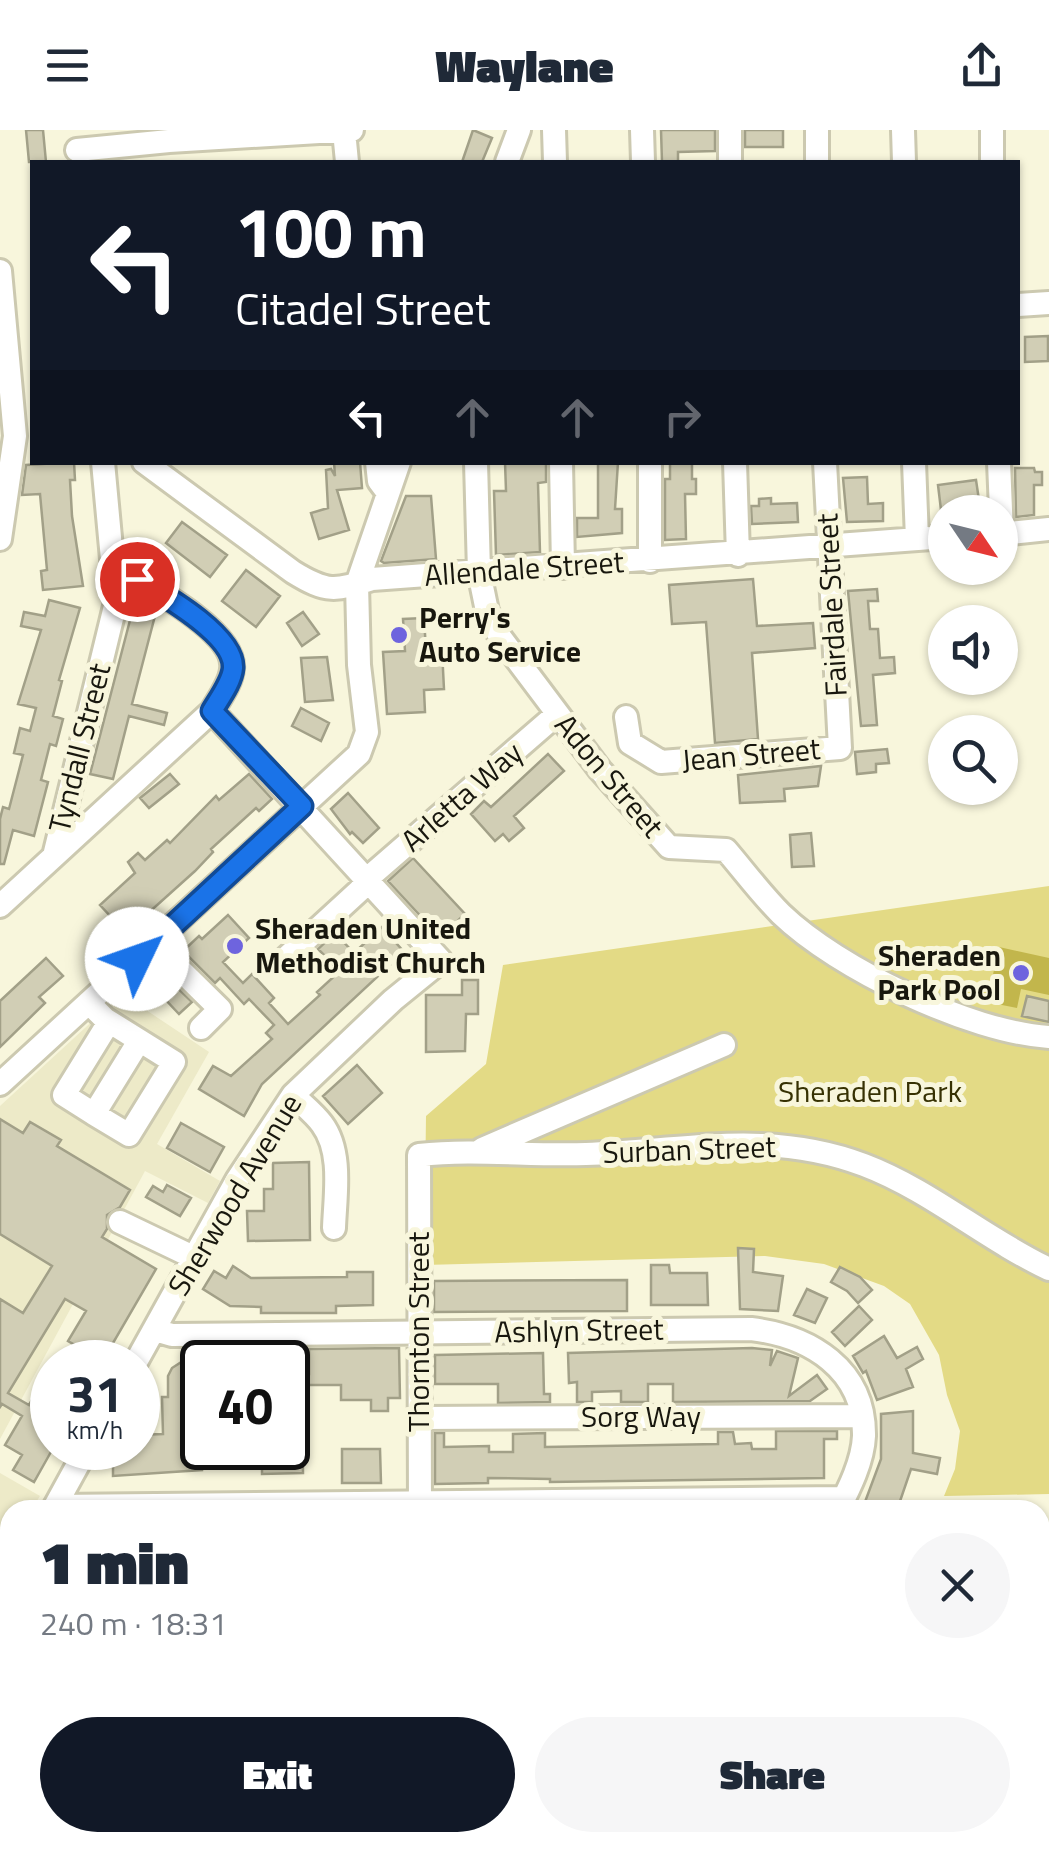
<!DOCTYPE html>
<meta charset="utf-8">
<style>
:root{--surface:#fff;--page:#f6f6f7;--text:#1f2937;--muted:#747a83;--accent:#111827}
body{margin:0;font-family:"Titillium Web",sans-serif;background:var(--page);color:var(--text);height:100vh;display:flex;flex-direction:column;font-size:38px;white-space:nowrap}
*{box-sizing:border-box;margin:0}
p{font-size:32px;color:var(--muted)}
.icon{flex:none;width:55px;height:55px;fill:none;stroke:currentColor;stroke-width:2;stroke-linecap:round;stroke-linejoin:round}
.map{position:relative;flex:1;overflow:hidden}
.sheet{position:absolute;left:0px;top:1370px;width:1050px;height:352px;display:flex;flex-direction:column;background:var(--surface);border-radius:30px 30px 0 0;box-shadow:0 2px 8px #0004}
.sheet>*{flex:none}
.banner{position:absolute;left:30px;top:30px;width:990px;height:305px;border-radius:0px;box-shadow:0 2px 8px #0004;background:#111827;color:#fff;overflow:hidden}
.needle{width:65px;rotate:125deg}
.controls{position:absolute;left:928px;top:365px;display:grid;gap:20px}
.controls a{display:grid;place-items:center;width:90px;height:90px;border-radius:50%;background:var(--surface);box-shadow:0 2px 8px #0004;font-size:50px}
.speed{position:absolute;left:30px;top:1210px;display:flex;gap:20px;font-size:50px;font-weight:700;text-align:center}
.speed>*{display:grid;place-content:center;width:130px;height:130px;border-radius:50%;background:var(--surface);box-shadow:0 2px 8px #0004;line-height:1}
.speed small{font-size:25px;font-weight:400}
.speed .limit{border:5px solid #111;border-radius:15px;background:#fff;color:#111}
.pin{position:absolute;display:grid;place-items:center;width:85px;height:85px;color:#fff;margin:-42px;border:5px solid #fff;border-radius:50%;box-shadow:0 2px 10px #0007}
.me{position:absolute;width:110px;margin:-55px;rotate:48deg;stroke-linejoin:round;filter:drop-shadow(0 0 8px #0008)}
.turn{display:flex;align-items:center;gap:35px;height:210px;padding:0 40px;font-size:45px}
.turn .icon{width:130px;height:130px;stroke-width:2.5}
.turn b{display:block;font-size:70px;line-height:85px}
.lanes{display:flex;align-items:center;height:95px;padding:0 40px;background:#0003;justify-content:center;gap:50px;direction:ltr}
.lanes .off{opacity:.35}
.round{display:grid;place-items:center;flex:none;width:105px;height:105px;border-radius:52px;background:var(--page)}
.head{display:flex;align-items:center;justify-content:space-between;height:170px;padding:0 40px}
h1{font-size:60px;font-weight:800;line-height:75px}
.primary-button{display:flex;gap:20px;margin-top:auto;padding:20px 40px}
.primary-button a{flex:1;height:115px;border-radius:60px;background:var(--accent);color:#fff;font-size:40px;font-weight:800;line-height:115px;text-align:center}
.primary-button a+a{background:var(--page);color:var(--text)}
header{display:flex;justify-content:space-between;align-items:center;height:130px;padding:0 40px;background:var(--surface);font-size:45px;font-weight:800}
.map>svg:first-child{display:block}
.built{fill:#edeac8}
.green{fill:#e3da85}
.water{fill:#c2b64c}
.building{fill:#d1ceb5;stroke:#a2a088;stroke-width:2.5}
.lines{fill:none;stroke-linecap:round;stroke-linejoin:round}
.minor-casing{stroke:#ccc9b0;stroke-width:28}
.minor{stroke:#fff;stroke-width:22}
.route-casing{stroke:#114b97;stroke-width:25}
.route{stroke:#1a73e8;stroke-width:18}
.poi-dot{fill:#6e64de;stroke:#f8f6dc;stroke-width:4}
.labels{text-anchor:middle;stroke-width:10;stroke-linejoin:round;paint-order:stroke}
.street-label{font-size:30px;fill:#18170e;stroke:#f8f6dc}
.poi-label{font-size:30px;font-weight:bold;fill:#18170e;stroke:#f8f6dc;text-anchor:start}
.park-label{font-size:30px;fill:#363103;stroke:#f8f6dc}
</style>
<header><svg class="icon" aria-label="menu" viewBox="0 0 24 24"><path d="M4 6h16M4 12h16M4 18h16"/></svg>Waylane<svg class="icon" aria-label="share" viewBox="0 0 24 24"><path d="M12 15V3M7 8l5-5 5 5M5 13v7h14v-7"/></svg></header>
<div class="map">
<svg width="1049" height="1721" viewBox="0 0 1049 1721">
<rect width="100%" height="100%" fill="#f8f6dc"/>
<path class="built" d="M122 864 209 922 157 1014 220 1051 208 1073 145 1041 0 1309V976Z
M0 1343 40 1366 31 1380H10V1415L5 1419H0Z"/>
<path class="green" d="M1049 756V1364L944 1366 955 1339 960 1301 947 1265 939 1225 910 1174 884 1156 824 1134 765 1126 424 1135 426 986 486 934 503 835Z"/>
<path class="water" d="M999 817 1049 828V865L1021 859 1017 878 987 872Z"/>
<path class="building" d="M26 0H43L46 32H29Z
M473 0 492 8 482 32H462Z
M661 0H715V21L678 22V32H662Z
M745 0H783V17H745Z
M1048 206V231L1025 232V207Z
M74 332 75 350H70L72 386 83 456 43 460 41 441 47 440 40 364 22 365 26 335Z
M334 332H360L362 358 337 360 349 400 319 409 311 383 328 378 326 340 331 339 335 346Z
M505 332H546V352L538 353 540 422 496 425 494 361H506Z
M598 332H618L615 379H622V403L577 407V388H598Z
M670 332H692V349H696V364H685L686 409 665 410V349H670Z
M1015 338H1034L1035 342H1042V355H1034V385L1016 387Z
M867 347 868 374 883 373V391L847 392 843 348Z
M976 350 979 370 941 380 938 355Z
M406 366H431L436 429 384 433 381 431Z
M771 368V374L797 373 798 392 752 394 751 376H759V369Z
M182 392 227 425 210 447 166 413Z
M246 440 280 466 256 497 222 471Z
M753 449 757 496 813 493 815 518 752 523 758 609 715 613 706 492 672 494 669 455Z
M877 459 878 471H868L870 499H878L880 528 894 527 895 543 873 545 877 595 861 596 848 461Z
M49 470 80 478 59 550 62 551 53 586 63 589 56 616 50 614 41 650 48 652 34 706 13 700 4 734H0V689L3 677 9 679 23 625 14 623 20 598 30 601 36 578 18 574 41 500 21 496 24 482 45 486Z
M135 471 157 478 132 574 167 583 164 595 129 586 113 649 90 644Z
M303 482 319 504 302 516 287 493Z
M424 488 426 520H442L444 559 424 560 425 582 387 584 383 522 405 521 403 489Z
M327 527 333 570 305 572 301 528Z
M301 578 329 593 321 611 292 596Z
M887 619 889 633 876 634V642L857 644 855 622Z
M548 624 564 641 514 686 524 698 509 711 503 704 495 711 471 684 484 671 491 677Z
M821 636 818 656 784 659 785 671 740 673 738 645Z
M170 644 179 654 149 678 140 668Z
M249 644 272 669 259 681 256 678 211 719 213 722 195 741 126 803 100 775 135 743 128 732 138 723 145 730 167 710 170 713 216 666 219 670Z
M348 663 379 698 363 713 352 702 350 704 331 679Z
M811 703 814 736 792 737 790 705Z
M413 728 465 784 440 807 388 751Z
M228 785 249 808 223 832 243 853 252 844 274 868 269 873 288 894 320 865 317 862 340 841 318 819 335 803 354 823 382 797 404 822 262 954 244 986 199 959 213 936 231 946 272 909 266 903 274 895 249 869 244 874 220 848 215 853 183 821 199 806 202 809Z
M46 828 63 846 39 867 45 873 0 917V871Z
M162 843 192 872 179 884 150 853Z
M462 850H478V884H466L465 921 426 922V865H462Z
M1027 866 1049 871V892L1022 886Z
M357 935 382 963 348 994 323 966Z
M0 989 23 1003 30 992 61 1010 57 1016 130 1060 120 1077 107 1085V1099L102 1107 156 1139 102 1232H72L80 1218 68 1211 86 1181 65 1169 8 1263 29 1275 40 1256 52 1263V1320L34 1352 13 1340 22 1325 5 1315 22 1286 2 1274 0 1277V1169L23 1183 52 1136 0 1104Z
M181 993 224 1017 210 1042 167 1018Z
M309 1032 310 1110 248 1111 247 1081H264V1059H273V1033Z
M167 1055 191 1068 180 1086 146 1067 153 1056 163 1062Z
M738 1118 754 1119 753 1142 783 1146 778 1181 740 1179Z
M651 1135H669L670 1143H707L708 1175H651Z
M233 1136 251 1148 347 1147V1142H373V1175L336 1176V1183H261V1177L230 1176 203 1159 214 1141 226 1148Z
M840 1137 860 1147 872 1160 858 1173 847 1161 831 1152Z
M627 1150V1181L434 1182V1151Z
M807 1159 827 1168 815 1193 794 1185Z
M859 1176 872 1190 845 1216 832 1202Z
M884 1206 897 1228 917 1217 923 1229 906 1239 913 1257 877 1270 866 1241 863 1243 853 1226Z
M399 1218 400 1268H388V1281H371V1270H341V1255H302L303 1343 262 1344V1318H288V1244H309V1219Z
M752 1218 772 1220 770 1236 777 1221 798 1228 789 1266 817 1245 827 1259 810 1271 673 1272V1254H648V1272H621V1261L592 1262V1272H577V1252L569 1253 568 1223Z
M543 1223 544 1264H550V1272L498 1273V1254H435V1225Z
M183 1231 196 1236 202 1244V1340L113 1346V1321L138 1320V1305L163 1304 162 1267H168V1246L172 1238Z
M913 1281V1323L940 1328 937 1344 911 1339 897 1380H862L881 1329V1284Z
M776 1301H837V1309H824V1348L550 1352V1349L488 1348V1353L435 1354V1303H444V1317L489 1316V1322H513V1304L545 1303V1317L718 1314V1302H733L735 1314 751 1313 752 1319H776Z
M342 1319H380L381 1353H342Z"/>
<g class="lines">
<defs>
<path id="minor" d="M554 0 555 32
M642 0 643 32
M730 0V32
M817 0V32
M903 0 904 32
M992 0V32
M344 1 347 32
M77 20 169 11 352 0
M507 32 519 0
M0 141 15 306 0 409
M1018 175 1049 173
M144 332 293 442C327 463 335 461 372 449L945 407
M377 332 379 351 388 363
M476 332 479 442 487 481 500 507 600 640 669 717 726 720C744 741 761 764 781 784 838 839 970 902 1049 907
M561 332 563 437
M650 332V431
M735 332 738 425
M914 332 917 409
M999 332 1002 404
M1000 404 1049 399
M626 587 630 613 661 632 840 618 825 332
M54 726 116 472 103 332
M0 776 212 581C219 569 231 553 232 539 237 501 142 452 113 435
M154 814 220 879 201 898
M287 827 360 760 368 748 556 585
M89 873 105 889 174 932 129 1005 94 984 139 911
M0 954 359 624 367 602 359 535 357 454 399 332
M293 965C302 974 314 983 322 994 343 1022 335 1066 334 1098
M94 984 64 965 109 892
M482 1019 724 915
M120 1092 193 1127
M155 1200 172 1205 751 1199C810 1206 865 1239 864 1306 863 1331 849 1359 838 1380
M136 1232 237 1050 293 965 393 870 441 831 212 581
M420 1288 862 1286
M55 1376 844 1368
M53 1380 87 1318
M420 1380 419 1025C474 1019 530 1026 586 1024 684 1021 769 999 864 1035 930 1060 985 1109 1049 1139
M0 1437 10 1442
M1040 1633 1049 1632
M858 1712V1721
M941 1712 942 1721
M1029 1712V1721
M4 1721 6 1467 10 1458
M392 1721 684 1718
M769 1721V1712"/>
</defs>
<use href="#minor" class="minor-casing"/>
<use href="#minor" class="minor"/>
</g>
<g class="lines">
<defs>
<path id="route" d="M137 449C162 464 235 505 233 538 232 552 219 569 212 581L302 676 137 829"/>
</defs>
<use href="#route" class="route-casing"/>
<use href="#route" class="route"/>
</g>
<g class="poi-dot">
<circle cx="399" cy="505" r="10"/>
<circle cx="235" cy="816" r="10"/>
<circle cx="1021" cy="843" r="10"/>
</g>
<g class="labels">
<g class="street-label">
<text transform="translate(524 439) rotate(-4)" y="10">Allendale Street</text>
<text transform="translate(832 475) rotate(-93)" y="10">Fairdale Street</text>
<text transform="translate(80 618) rotate(-76)" y="10">Tyndall Street</text>
<text transform="translate(751 625) rotate(-5)" y="10">Jean Street</text>
<text transform="translate(609 646) rotate(50)" y="10">Adon Street</text>
<text transform="translate(462 667) rotate(-41)" y="10">Arletta Way</text>
<text transform="translate(689 1020) rotate(-2)" y="10">Surban Street</text>
<text transform="translate(235 1065) rotate(-59)" y="10">Sherwood Avenue</text>
<text transform="translate(579 1201) rotate(-1)" y="10">Ashlyn Street</text>
<text transform="translate(419 1202) rotate(-90)" y="10">Thornton Street</text>
<text x="641" y="1297">Sorg Way</text>
</g>
<g class="poi-label">
<text x="419" y="498">Perry's<tspan x="419" dy="34">Auto Service</tspan></text>
<text x="255" y="809">Sheraden United<tspan x="255" dy="34">Methodist Church</tspan></text>
<text x="1001" y="836" text-anchor="end">Sheraden<tspan x="1001" dy="34">Park Pool</tspan></text>
</g>
<g class="park-label">
<text x="870" y="972">Sheraden Park</text>
</g>
</g>
</svg>
<div class="controls">
<a><svg class="needle" viewBox="-14 -14 28 28"><path d="M0-13l5 13h-10z" fill="#e53935"/><path d="M0 13l5-13h-10z" fill="#747a83"/></svg></a>
<a><svg class="icon" aria-label="sound" viewBox="0 0 24 24"><path d="M4 9h4l5-4v14l-5-4H4zM17 9q2 3 0 6"/></svg></a>
<a><svg class="icon" aria-label="search" viewBox="0 0 24 24"><circle cx="10" cy="10" r="6"/><path d="M15 15l6 6"/></svg></a>
</div>
<div class="speed"><div>31<small>km/h</small></div><div class="limit">40</div></div>
<div class="pin" style="left:137px;top:449px;background:#d93025"><svg class="icon" aria-label="arrive" viewBox="0 0 24 24"><path d="M6 21V4h12l-3 4 3 4H6"/></svg></div>
<svg class="me" style="left:137px;top:829px" viewBox="-20 -20 40 40"><circle r="19" fill="#fff"/><path d="M0-13L10 11 0 6-10 11z" fill="#1a73e8"/></svg>
<div class="banner">
<div class="turn"><svg class="icon" aria-label="left" viewBox="0 0 24 24"><path d="M17 20v-9H6M10 6l-5 5 5 5"/></svg><div><b>100 m</b>Citadel Street</div></div>
<div class="lanes"><svg class="icon" aria-label="left" viewBox="0 0 24 24"><path d="M17 20v-9H6M10 6l-5 5 5 5"/></svg><svg class="icon off" aria-label="ahead" viewBox="0 0 24 24"><path d="M12 20V5M6 11l6-6 6 6"/></svg><svg class="icon off" aria-label="ahead" viewBox="0 0 24 24"><path d="M12 20V5M6 11l6-6 6 6"/></svg><svg class="icon off" aria-label="right" viewBox="0 0 24 24"><path d="M7 20v-9h11M14 6l5 5-5 5"/></svg></div>
</div>
<section class="sheet">
<div class="head"><div><h1>1 min</h1><p>240 m · 18:31</p></div><a class="round"><svg class="icon" aria-label="close" viewBox="0 0 24 24"><path d="M6 6l12 12M18 6L6 18"/></svg></a></div>
<div class="primary-button"><a>Exit</a><a>Share</a></div>
</section>
</div>
